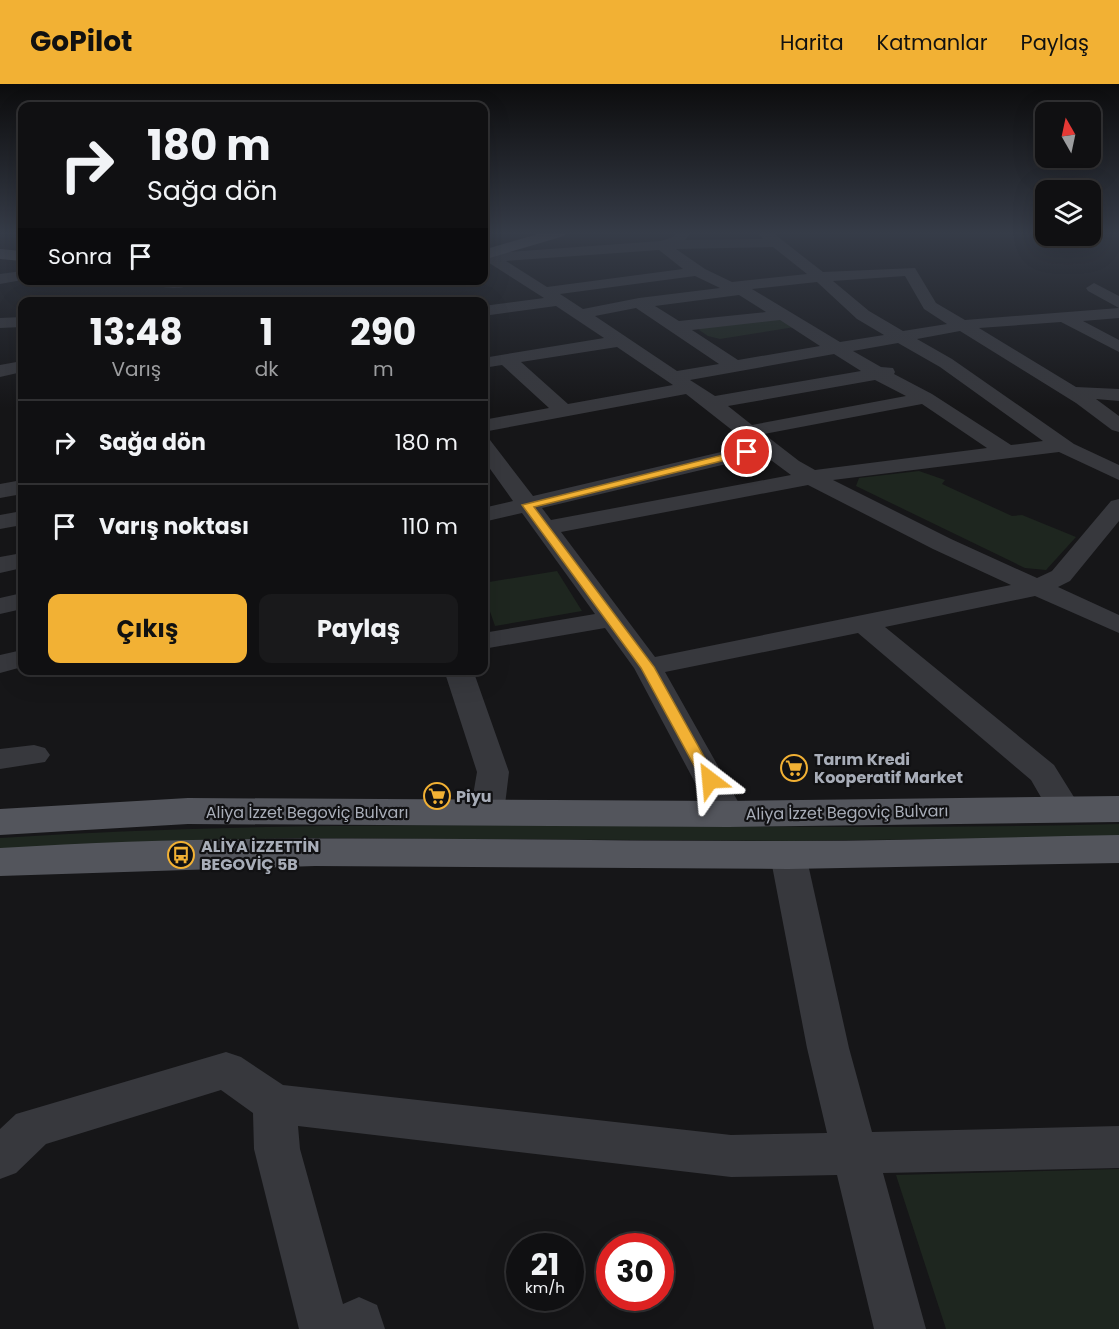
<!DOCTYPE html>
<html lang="tr">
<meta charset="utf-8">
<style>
:root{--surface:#101012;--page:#19191b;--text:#f1f3f6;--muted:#9c9d9f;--line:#303032;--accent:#f2b134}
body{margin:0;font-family:Poppins,sans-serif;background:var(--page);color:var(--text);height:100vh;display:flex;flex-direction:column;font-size:22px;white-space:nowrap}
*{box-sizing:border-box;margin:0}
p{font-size:20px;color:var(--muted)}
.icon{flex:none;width:33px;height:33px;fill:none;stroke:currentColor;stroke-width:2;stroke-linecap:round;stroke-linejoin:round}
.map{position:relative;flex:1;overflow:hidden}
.details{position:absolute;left:18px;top:213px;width:470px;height:378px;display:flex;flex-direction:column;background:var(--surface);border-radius:12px;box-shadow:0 6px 24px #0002,0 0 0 2px var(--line)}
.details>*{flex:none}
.banner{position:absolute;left:18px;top:18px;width:470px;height:183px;border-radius:12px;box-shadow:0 6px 24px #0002,0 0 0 2px var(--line);background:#101012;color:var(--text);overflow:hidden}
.needle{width:39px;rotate:351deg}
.fabs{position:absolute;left:1035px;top:18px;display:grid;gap:12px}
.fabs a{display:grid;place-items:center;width:66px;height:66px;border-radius:12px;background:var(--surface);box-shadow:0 6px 24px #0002,0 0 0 2px var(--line);font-size:30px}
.speed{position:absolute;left:506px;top:1149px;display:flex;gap:12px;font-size:30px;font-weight:700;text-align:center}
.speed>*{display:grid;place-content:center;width:78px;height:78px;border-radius:50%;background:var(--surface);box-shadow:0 6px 24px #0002,0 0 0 2px var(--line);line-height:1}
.speed small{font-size:15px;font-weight:400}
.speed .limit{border:9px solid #d22;background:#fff;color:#111}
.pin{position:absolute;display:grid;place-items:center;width:51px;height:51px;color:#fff;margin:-26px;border:3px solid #fff;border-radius:50%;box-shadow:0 2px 6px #0007}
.me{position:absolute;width:66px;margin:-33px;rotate:331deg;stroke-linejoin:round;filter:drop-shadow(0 0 4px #0008)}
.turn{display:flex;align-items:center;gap:21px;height:126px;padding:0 30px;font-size:27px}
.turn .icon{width:78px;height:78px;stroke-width:2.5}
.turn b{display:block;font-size:42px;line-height:51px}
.then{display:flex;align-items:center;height:57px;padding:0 30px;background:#0003;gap:12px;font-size:22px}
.eta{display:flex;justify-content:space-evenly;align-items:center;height:102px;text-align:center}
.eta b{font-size:36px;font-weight:700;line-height:42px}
.button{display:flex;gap:12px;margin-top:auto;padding:12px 30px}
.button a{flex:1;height:69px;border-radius:12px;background:var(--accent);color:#111;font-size:24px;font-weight:700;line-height:69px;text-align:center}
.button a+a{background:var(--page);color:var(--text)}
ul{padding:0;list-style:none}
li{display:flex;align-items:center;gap:18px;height:84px;padding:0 30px;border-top:2px solid var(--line)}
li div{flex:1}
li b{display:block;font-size:22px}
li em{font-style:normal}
header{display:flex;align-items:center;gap:36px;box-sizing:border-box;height:84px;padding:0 30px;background:var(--accent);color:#111}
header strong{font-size:28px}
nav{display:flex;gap:33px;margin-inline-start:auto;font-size:21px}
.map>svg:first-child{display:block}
.green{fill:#1e261f}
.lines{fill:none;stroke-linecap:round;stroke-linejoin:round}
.minor{fill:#37383d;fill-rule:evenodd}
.major{fill:#53555c;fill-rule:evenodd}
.route{fill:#f2b134;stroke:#9d7322;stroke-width:1.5}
.labels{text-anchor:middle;stroke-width:4.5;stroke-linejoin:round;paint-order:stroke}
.poi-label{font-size:16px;font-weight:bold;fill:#a8adb8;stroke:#111113;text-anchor:start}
.street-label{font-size:16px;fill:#a8adb8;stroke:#111113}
</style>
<header>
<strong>GoPilot</strong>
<nav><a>Harita</a><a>Katmanlar</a><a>Paylaş</a></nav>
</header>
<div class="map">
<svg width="1119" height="1245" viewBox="0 0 1119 1245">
<rect width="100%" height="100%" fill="#161618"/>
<path class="green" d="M785 234 801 242 720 255 708 252 699 246 701 243Z
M919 387 945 396 942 400 1012 432 1022 431 1076 453 1046 486 1025 484 856 402 859 394Z
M557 487 582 527 495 542 483 507V499Z
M1119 740V753H1103L792 757 289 754 0 766V754C372 729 746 750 1119 740Z
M1119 1085V1245H946L896 1091Z"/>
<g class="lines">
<path class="minor" d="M676 149H690L685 156 763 155 757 149H773L823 188 915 184 936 219 965 236 1119 224V234L1083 237 1119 256V268L1061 238 979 244 1076 303 1119 305V317L1096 315 1119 332V348L1112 346 1076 319 960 247 917 255 952 275 1074 360 1119 381V396L1059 368 833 396 951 455 1037 494 1052 487 1111 417 1119 415V437L1070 497 1058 503 1119 531V549L1035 512 885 543 1054 681 1082 726 1077 734 1065 738 1053 734 1031 696 858 549 665 588 745 730 740 738 728 742 716 738 634 584 605 544 483 565V549L595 530 522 429 483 438V424L513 417 483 375V354L490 356 533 412 751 361 686 310 483 348V336L549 324 502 281 483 284V274L604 254 556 222 483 232V222L544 214 483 175V167L494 169 661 157 673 153ZM773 163 807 190 732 198 705 185 676 165ZM659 166 683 185 547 203 506 177ZM695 192 720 204 639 214 583 225 560 210ZM905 192 924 225 947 240 903 247 869 227 833 197ZM817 198 857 235 884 251 840 258 752 205ZM739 211 766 228 679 237 655 222ZM636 224 719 280 677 287 595 232ZM780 236 820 262 738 276 692 246ZM898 259 940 283 1043 357 1011 361 932 310 894 290 895 288 893 284 881 283 853 267ZM617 263 673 301 568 320 521 278ZM834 270 861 287 715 312 690 296ZM875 296 906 312 752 341 728 322ZM922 320 987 364 815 386 799 377 764 350ZM764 371 791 391 551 436 542 424ZM808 401 933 465 1011 501 655 573 561 448Z
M22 187V196L0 200V190Z
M139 196H188L191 200C184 207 146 203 139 196Z
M1094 199 1119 212V224L1088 207 1086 204Z
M22 233V243L0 244V234Z
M22 277V288L0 293V281Z
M22 396V410L0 414V400Z
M22 427V441L0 445V431Z
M22 469V484L0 489V473Z
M22 509V525L0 530V514Z
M22 566V583L0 589V571Z
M444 586H473L509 688 504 729 499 737 487 741 475 737 470 729 477 688Z
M34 661 45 664 50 671 45 678 0 685V665Z
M788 758 800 762 806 771 849 964 872 1048 1119 1042V1084L883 1089 926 1245H874L837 1091 731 1093 298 1042 300 1065 343 1220 359 1213 377 1221 385 1245H299L254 1065 253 1029 221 1006 46 1060 16 1089 0 1095V1045L16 1030 226 968 241 973 283 1001 731 1051 827 1049 807 964 770 771 776 762Z"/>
<path class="major" d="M541 149H566L564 152 483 176V166Z
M0 165 22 167V177L0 175Z
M1119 712V738L728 743 188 740 0 751V725L188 714 728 717Z
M1119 751V779L788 785 315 782 0 792V764C262 747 525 758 787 757 898 757 1008 753 1119 751Z"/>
</g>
<linearGradient id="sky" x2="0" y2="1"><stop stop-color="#0c0c0d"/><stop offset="0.46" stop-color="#363c48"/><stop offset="1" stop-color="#363c48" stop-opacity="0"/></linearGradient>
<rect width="1119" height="324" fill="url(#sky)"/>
<path class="route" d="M747 365 752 368 750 370 534 423 654 583 717 696 710 701 702 696 641 584 522 421Z"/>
<defs>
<symbol id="supermarket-ring" viewBox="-11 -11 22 22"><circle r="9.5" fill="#111113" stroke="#f2b134" stroke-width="1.5"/><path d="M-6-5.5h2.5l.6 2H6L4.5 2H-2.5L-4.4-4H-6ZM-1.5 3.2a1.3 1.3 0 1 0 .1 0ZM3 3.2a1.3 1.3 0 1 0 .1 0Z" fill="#f2b134"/></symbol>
<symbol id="bus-ring" viewBox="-11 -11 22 22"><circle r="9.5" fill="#111113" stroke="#f2b134" stroke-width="1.5"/><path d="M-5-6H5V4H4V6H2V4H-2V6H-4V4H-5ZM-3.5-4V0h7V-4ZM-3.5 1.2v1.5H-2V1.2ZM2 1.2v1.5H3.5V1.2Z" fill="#f2b134"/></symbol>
</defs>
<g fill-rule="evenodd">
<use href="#supermarket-ring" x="779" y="669" width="30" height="30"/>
<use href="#supermarket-ring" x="422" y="697" width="30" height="30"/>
<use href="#bus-ring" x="166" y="756" width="30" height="30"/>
</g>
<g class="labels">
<g class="poi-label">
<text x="814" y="681">Tarım Kredi<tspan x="814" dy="18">Kooperatif Market</tspan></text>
<text x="456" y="718">Piyu</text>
<text x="201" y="768">ALİYA İZZETTİN<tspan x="201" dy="18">BEGOVİÇ 5B</tspan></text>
</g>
<g class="street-label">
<text x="307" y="734">Aliya İzzet Begoviç Bulvarı</text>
<text transform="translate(847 728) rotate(-1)" y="6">Aliya İzzet Begoviç Bulvarı</text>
</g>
</g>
</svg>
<div class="fabs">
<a><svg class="needle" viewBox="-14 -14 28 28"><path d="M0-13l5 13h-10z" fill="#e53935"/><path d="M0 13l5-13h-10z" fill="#9c9d9f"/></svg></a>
<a><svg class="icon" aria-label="layers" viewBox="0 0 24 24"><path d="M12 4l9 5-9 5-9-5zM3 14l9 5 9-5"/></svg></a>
</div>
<div class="speed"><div>21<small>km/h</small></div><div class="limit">30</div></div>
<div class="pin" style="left:747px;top:368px;background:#d93025"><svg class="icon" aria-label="arrive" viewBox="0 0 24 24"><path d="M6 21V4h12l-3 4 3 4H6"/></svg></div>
<svg class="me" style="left:710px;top:696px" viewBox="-20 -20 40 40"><path d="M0-17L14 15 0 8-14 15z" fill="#f2b134" stroke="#fff" stroke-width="4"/></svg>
<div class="banner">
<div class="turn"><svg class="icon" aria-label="right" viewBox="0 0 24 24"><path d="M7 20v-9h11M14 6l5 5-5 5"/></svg><div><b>180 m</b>Sağa dön</div></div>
<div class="then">Sonra<svg class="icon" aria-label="arrive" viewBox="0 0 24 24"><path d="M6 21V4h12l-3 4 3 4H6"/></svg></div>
</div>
<section class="details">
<div class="eta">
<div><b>13:48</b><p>Varış</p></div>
<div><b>1</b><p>dk</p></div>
<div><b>290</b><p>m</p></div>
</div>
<ul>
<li><svg class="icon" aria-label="right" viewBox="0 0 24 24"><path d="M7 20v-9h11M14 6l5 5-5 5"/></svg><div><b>Sağa dön</b></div><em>180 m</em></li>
<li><svg class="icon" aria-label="arrive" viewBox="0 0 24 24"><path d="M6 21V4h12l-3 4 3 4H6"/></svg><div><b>Varış noktası</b></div><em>110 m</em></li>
</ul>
<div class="button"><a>Çıkış</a><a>Paylaş</a></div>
</section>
</div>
